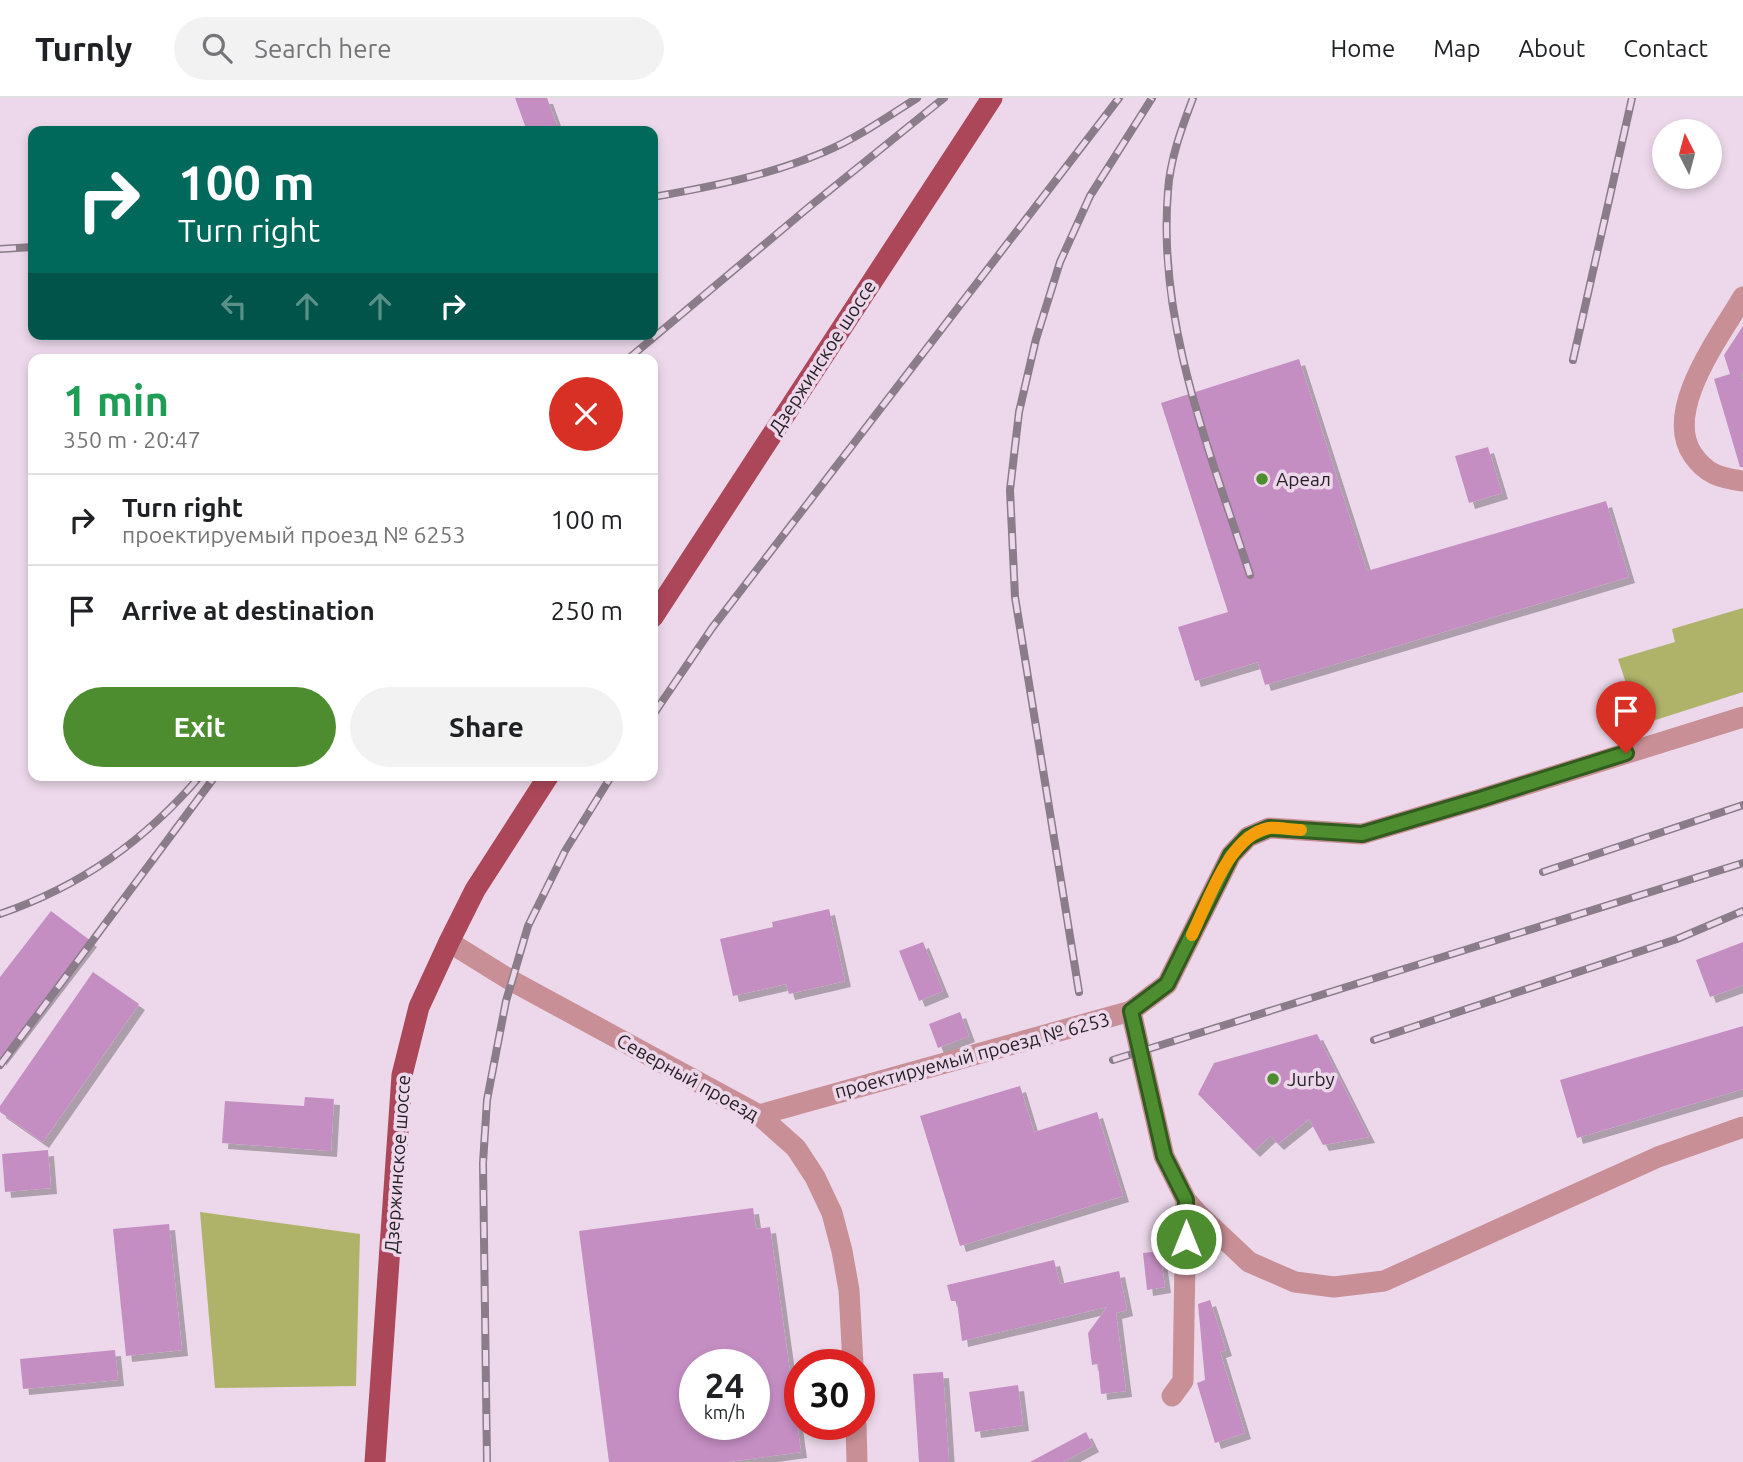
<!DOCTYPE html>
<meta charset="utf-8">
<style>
:root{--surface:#fff;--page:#f2f2f2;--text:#202124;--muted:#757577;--line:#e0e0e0;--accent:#4d8d2f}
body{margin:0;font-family:Ubuntu,sans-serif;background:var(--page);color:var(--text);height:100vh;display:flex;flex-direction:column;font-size:26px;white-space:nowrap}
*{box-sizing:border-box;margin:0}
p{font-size:23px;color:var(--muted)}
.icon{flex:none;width:38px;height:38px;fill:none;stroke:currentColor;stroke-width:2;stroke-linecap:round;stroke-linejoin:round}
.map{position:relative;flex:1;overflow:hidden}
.details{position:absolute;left:28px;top:256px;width:630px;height:427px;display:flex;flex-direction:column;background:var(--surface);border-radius:14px;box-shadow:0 4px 10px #0003}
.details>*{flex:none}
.top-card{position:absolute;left:28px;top:28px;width:630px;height:214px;border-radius:14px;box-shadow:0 4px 10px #0003;background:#00695c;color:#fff;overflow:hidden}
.needle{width:46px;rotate:354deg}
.fabs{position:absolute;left:1652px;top:21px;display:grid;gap:14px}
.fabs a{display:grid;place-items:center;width:70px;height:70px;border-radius:50%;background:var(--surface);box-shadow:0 4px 10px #0003;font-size:35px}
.speed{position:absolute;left:679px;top:1251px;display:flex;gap:14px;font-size:35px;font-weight:700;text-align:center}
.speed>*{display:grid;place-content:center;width:91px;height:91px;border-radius:50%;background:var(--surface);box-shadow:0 4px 10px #0003;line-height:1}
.speed small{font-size:18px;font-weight:400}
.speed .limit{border:10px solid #d22;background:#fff;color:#111}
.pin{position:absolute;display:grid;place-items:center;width:60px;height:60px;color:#fff;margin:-72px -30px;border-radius:50% 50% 50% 0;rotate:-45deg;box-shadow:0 0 7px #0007}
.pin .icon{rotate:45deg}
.me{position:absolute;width:77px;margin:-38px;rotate:0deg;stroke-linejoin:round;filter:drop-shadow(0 0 5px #0008)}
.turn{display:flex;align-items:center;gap:24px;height:147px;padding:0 35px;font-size:32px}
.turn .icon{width:91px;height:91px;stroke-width:2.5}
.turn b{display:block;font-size:49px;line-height:60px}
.lanes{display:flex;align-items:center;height:66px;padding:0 35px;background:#0003;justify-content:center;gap:35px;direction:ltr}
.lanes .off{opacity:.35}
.round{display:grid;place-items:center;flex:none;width:74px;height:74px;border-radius:37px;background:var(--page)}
.head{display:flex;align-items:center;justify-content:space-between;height:119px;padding:0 35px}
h1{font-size:42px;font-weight:700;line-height:52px;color:#1e9e55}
.cta{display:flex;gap:14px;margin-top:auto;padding:14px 35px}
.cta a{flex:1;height:80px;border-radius:42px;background:var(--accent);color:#fff;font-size:28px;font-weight:700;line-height:80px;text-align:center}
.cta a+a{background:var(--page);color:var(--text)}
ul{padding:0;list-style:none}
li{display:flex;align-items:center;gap:21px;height:91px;padding:0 35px;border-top:2px solid var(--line)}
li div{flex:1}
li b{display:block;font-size:26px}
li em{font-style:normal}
header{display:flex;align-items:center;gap:42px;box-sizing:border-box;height:98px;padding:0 35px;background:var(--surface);border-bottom:2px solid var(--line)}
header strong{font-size:33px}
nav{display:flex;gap:38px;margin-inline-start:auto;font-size:24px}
.search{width:490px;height:63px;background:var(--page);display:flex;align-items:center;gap:18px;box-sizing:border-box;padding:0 24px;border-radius:38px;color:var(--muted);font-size:26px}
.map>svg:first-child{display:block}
.forest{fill:#afb36a}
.building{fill:#c58ec3;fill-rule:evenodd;filter:url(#shadow)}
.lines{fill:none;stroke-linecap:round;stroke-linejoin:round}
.minor{stroke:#c98f96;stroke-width:21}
.major{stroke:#ac475a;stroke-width:21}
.rail-casing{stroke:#8a7c88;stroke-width:8}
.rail{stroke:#ecd8ea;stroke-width:5;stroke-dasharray:16;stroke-linecap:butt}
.route-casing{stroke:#325c1f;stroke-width:18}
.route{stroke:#4d8d2f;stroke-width:12}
.slow{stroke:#f59e0b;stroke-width:12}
.poi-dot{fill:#4d8d2f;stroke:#ecd8ea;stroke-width:2.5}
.labels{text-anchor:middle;stroke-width:7;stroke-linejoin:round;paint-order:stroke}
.street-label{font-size:19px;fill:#241d23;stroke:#ecd8ea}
.poi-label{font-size:19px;fill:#241d23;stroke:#ecd8ea;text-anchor:start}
</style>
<header>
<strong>Turnly</strong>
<div class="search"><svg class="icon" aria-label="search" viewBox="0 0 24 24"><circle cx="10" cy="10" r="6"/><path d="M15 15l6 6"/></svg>Search here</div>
<nav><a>Home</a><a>Map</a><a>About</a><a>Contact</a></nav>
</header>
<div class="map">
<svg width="1743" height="1364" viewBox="0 0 1743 1364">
<defs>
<filter id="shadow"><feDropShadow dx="6" dy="6" stdDeviation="0" flood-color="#0004"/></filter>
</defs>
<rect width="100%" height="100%" fill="#ecd8ea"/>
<path class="forest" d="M1743 510V594L1640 627 1618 561 1675 544 1672 531Z
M200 1114 360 1136 356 1288 215 1290Z"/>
<path class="building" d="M515 0H547L559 33H527Z
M1743 228V274L1741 277 1743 283V369H1740L1714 281 1730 276 1724 257Z
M1299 261 1367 473 1606 403 1629 479 1265 587 1258 564 1195 583 1178 529 1228 514 1161 305Z
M1488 349 1502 395 1469 405 1455 358Z
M829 811 845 883 789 896 786 886 733 898 720 841 773 829 772 824Z
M51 813 91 843 0 962V879Z
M923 844 943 893 919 903 899 853Z
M1743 844V887L1710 899 1696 862Z
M93 874 139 906 43 1044 0 1014V1008Z
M960 914 969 938 938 950 929 926Z
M1743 928V991L1577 1040 1560 982Z
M1317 936 1369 1039 1323 1047 1309 1021 1278 1046 1270 1038 1254 1053 1198 996 1214 965Z
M1020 988 1034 1034 1097 1014 1123 1098 960 1148 920 1018Z
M305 999 334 1001 331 1053 222 1045 225 1003 304 1008Z
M48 1052 51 1090 5 1094 2 1056Z
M753 1110 756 1131 770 1129 801 1354 728 1364H609L579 1133ZM695 1267H754V1326H695Z
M169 1126 182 1252 126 1258 113 1131Z
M1160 1153 1165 1189 1147 1192 1143 1155Z
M1054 1162 1060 1186 1119 1173 1127 1212 1116 1215 1126 1293 1101 1296 1098 1266 1092 1267 1088 1235 1107 1209 962 1243 957 1203H951L947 1187Z
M1210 1202 1226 1252 1220 1254 1245 1335 1215 1345 1197 1285 1205 1282 1198 1206Z
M115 1252 118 1282 23 1291 20 1261Z
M943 1274 949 1364H919L913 1276Z
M1018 1287 1023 1327 975 1334 969 1294Z
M1086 1334 1093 1348 1063 1364H1030Z"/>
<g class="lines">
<path class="minor" d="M1743 199C1721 237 1662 313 1693 357 1706 376 1720 380 1743 383
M449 844 512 883 759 1017 796 1050 815 1079 832 1115 842 1153 849 1192 853 1267
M1131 913 1164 1058 1186 1102 1198 1116 1249 1164 1295 1184 1334 1189 1384 1183 1658 1059 1743 1029
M759 1017 1131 913 1167 886 1231 757 1248 739 1269 730 1362 736 1480 701 1743 619
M1172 1298 1183 1283 1186 1102
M856 1326 857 1364"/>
<path class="major" d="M653 519 992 0
M375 1364 402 977 419 909 449 844 475 792 549 677"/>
<defs>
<path id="rail" d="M1193 0C1182 29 1170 61 1168 93 1157 226 1210 353 1250 477
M653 99C710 89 770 77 824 54 857 40 887 19 917 0
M0 151 33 149
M628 261 809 109 944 0
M1573 262 1632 0
M653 617 712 530 1119 0
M1543 774 1743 707
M0 816C81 788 145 743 201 677
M1079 894 1015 499 1010 392 1019 314 1036 241 1060 164 1090 98 1152 0
M1374 942 1677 841 1743 813
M1113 962 1743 765
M0 967 216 677
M487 1364 483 1065 487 1002 506 903 528 828 565 753 612 677"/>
</defs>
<use href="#rail" class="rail-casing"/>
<use href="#rail" class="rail"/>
</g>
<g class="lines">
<defs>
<path id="route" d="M1186 1141V1102L1164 1058 1131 913 1167 886 1231 757 1248 739 1269 730 1362 736 1480 701 1626 655"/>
</defs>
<use href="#route" class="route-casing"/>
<use href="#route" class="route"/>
<path class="slow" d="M1192 837C1208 804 1229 737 1269 730 1278 729 1291 732 1301 732"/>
</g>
<g class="poi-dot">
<circle cx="1262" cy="381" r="7"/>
<circle cx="1273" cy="981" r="7"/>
</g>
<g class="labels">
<g class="street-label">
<text transform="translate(822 259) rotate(-57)" y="7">Дзержинское шоссе</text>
<text transform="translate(972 957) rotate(-15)" y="7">проектируемый проезд № 6253</text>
<text transform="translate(688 979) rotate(29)" y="7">Северный проезд</text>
<text transform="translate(397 1066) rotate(-86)" y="7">Дзержинское шоссе</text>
</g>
<g class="poi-label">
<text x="1276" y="388">Ареал</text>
<text x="1287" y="988">Jurby</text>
</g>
</g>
</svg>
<div class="fabs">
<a><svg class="needle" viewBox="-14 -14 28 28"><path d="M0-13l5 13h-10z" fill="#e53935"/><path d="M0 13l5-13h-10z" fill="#757577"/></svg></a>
</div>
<div class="speed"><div>24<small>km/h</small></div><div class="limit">30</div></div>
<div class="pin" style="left:1626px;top:655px;background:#d93025"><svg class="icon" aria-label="arrive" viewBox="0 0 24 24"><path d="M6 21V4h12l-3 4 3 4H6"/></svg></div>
<svg class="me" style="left:1186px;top:1141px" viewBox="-20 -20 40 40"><circle r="17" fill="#4d8d2f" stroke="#fff" stroke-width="3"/><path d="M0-11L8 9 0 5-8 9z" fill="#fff"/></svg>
<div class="top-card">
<div class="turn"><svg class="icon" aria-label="right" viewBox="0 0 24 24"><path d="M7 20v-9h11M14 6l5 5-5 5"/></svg><div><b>100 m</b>Turn right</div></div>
<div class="lanes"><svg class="icon off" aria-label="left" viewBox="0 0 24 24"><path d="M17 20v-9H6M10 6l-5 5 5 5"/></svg><svg class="icon off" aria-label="ahead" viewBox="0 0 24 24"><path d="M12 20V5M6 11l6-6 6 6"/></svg><svg class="icon off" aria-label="ahead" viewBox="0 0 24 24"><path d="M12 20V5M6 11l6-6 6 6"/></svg><svg class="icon" aria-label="right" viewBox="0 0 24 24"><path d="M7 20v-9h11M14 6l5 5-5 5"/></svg></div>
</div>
<section class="details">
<div class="head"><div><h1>1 min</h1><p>350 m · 20:47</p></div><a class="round" style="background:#d93025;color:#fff"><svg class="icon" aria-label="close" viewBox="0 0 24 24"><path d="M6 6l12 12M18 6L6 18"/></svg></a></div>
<ul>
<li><svg class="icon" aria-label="right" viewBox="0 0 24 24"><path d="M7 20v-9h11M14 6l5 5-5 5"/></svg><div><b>Turn right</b><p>проектируемый проезд № 6253</p></div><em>100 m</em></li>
<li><svg class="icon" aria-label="arrive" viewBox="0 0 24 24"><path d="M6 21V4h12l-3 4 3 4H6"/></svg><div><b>Arrive at destination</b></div><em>250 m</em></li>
</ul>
<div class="cta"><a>Exit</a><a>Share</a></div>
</section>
</div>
